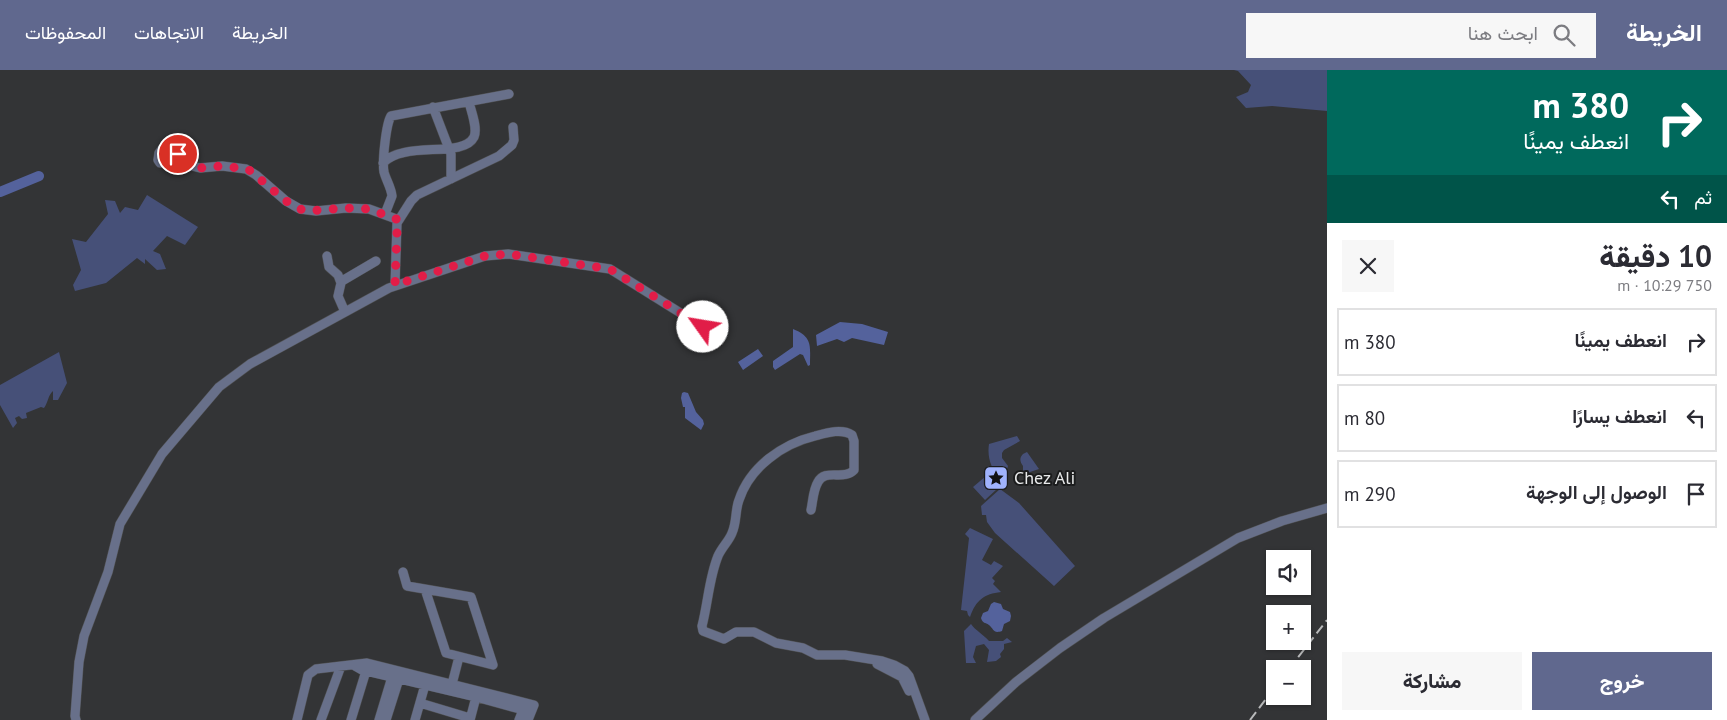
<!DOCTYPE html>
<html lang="ar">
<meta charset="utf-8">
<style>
:root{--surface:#fff;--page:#f7f7f7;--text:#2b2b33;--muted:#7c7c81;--line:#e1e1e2;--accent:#60688e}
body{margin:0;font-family:"PT Sans",Vazirmatn,sans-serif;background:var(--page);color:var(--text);direction:rtl;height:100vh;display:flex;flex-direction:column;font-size:19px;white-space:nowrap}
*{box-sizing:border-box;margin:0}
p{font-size:16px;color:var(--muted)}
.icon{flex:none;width:28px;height:28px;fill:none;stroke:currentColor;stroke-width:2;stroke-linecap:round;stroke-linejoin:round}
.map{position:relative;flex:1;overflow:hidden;direction:ltr}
.side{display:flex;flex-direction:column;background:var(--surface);width:400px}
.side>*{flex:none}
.guide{background:#00695c;color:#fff;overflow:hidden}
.fabs{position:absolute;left:1266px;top:480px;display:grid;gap:10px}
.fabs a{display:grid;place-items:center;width:45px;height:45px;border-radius:0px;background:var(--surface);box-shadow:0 1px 4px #0004;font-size:25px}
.pin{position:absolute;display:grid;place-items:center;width:42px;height:42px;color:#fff;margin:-21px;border:2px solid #fff;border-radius:50%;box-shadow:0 1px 5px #0007}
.me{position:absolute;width:55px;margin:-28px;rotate:302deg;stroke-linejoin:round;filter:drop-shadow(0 0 4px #0008)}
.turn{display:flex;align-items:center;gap:18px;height:105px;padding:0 15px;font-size:22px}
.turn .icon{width:65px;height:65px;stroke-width:2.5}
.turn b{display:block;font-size:35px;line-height:42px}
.then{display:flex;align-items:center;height:48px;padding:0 15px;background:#0003;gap:10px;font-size:19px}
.round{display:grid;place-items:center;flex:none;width:52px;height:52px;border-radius:0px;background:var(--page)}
.summary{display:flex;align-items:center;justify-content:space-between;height:85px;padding:0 15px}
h1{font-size:30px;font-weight:800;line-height:38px}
.primary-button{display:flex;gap:10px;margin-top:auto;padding:10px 15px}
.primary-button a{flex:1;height:58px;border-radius:0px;background:var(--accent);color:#fff;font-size:20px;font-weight:800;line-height:58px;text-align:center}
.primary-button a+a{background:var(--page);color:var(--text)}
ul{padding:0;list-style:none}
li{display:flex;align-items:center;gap:15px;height:68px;margin:0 10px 8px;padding:0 5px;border:2px solid var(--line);border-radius:0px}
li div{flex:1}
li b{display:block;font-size:19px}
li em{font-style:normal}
header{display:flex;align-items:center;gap:30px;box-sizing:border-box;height:70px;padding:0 25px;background:var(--accent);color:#fff}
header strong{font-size:24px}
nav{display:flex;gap:28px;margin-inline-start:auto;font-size:18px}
.search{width:350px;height:45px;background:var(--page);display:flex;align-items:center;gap:12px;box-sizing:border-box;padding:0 18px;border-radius:0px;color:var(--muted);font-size:19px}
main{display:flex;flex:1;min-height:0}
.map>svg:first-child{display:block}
.green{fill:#465078}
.water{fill:#54629c}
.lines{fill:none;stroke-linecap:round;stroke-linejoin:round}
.river{stroke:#54629c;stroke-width:10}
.minor-casing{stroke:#505153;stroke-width:10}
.minor{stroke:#68708a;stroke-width:9}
.rail{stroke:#b8b9ba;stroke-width:2;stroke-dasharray:10 5;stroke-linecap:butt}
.route{stroke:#e11d48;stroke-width:9;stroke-dasharray:0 16.2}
.labels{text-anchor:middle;stroke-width:4;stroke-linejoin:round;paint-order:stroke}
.poi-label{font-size:18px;fill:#e9eaeb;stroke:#1b1c1d;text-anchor:start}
</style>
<header>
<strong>الخريطة</strong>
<div class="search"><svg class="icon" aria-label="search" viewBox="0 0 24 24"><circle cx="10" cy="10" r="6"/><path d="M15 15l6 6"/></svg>ابحث هنا</div>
<nav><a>الخريطة</a><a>الاتجاهات</a><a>المحفوظات</a></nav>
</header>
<main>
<section class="side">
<div class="guide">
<div class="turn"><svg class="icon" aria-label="right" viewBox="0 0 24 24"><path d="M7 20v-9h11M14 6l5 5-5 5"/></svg><div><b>380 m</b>انعطف يمينًا</div></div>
<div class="then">ثم<svg class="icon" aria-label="left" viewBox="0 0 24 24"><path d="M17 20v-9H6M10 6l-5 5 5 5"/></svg></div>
</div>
<div class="summary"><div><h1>10 دقيقة</h1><p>750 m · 10:29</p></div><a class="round"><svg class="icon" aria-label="close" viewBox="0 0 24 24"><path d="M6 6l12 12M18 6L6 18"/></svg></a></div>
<ul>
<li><svg class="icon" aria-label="right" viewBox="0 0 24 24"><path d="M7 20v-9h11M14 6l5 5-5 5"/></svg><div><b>انعطف يمينًا</b></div><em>380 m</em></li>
<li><svg class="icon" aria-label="left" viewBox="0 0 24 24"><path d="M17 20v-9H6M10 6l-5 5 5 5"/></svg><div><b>انعطف يسارًا</b></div><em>80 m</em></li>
<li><svg class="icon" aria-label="arrive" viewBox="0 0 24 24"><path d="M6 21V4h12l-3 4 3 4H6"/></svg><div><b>الوصول إلى الوجهة</b></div><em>290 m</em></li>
</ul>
<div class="primary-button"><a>خروج</a><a>مشاركة</a></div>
</section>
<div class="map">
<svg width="1327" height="650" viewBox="0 0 1327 650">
<rect width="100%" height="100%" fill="#333436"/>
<path class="green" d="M1234 0H1327V41L1272 36 1246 38 1236 27 1248 22 1251 15 1238 1Z
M147 125 198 157 185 175 167 166 153 181 160 184 166 199 157 200 145 189V194L137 188 106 213 75 221 73 215 81 200 72 169 86 172 108 144 105 130 115 131 120 143 125 137 138 140Z
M59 282 67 313 58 330H53V321C48 325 48 333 44 338L41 337 26 343 27 348 22 349 19 346 15 348 17 353 13 358 0 335V315Z
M1017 366 1020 371 1004 380 1002 383V388L1008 396 1006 402 1000 409C991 399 987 387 989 374Z
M1027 382 1039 399 1027 403 1023 401V396C1020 392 1019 388 1023 384Z
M986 406 997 419 985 430 973 417Z
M1000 419 1019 433 1075 496 1054 516 995 463 987 452 986 445H982L981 436Z
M970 458 993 469 982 490 991 495 994 491 1003 496 992 508 995 511 993 514 1001 522C984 524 976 530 970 547L968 545 967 541 961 540 969 468 965 464Z
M971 554C976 561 983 564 989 571H1003L1007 568 1012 572 1004 574V579L1000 584 1001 587 996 591 987 592 989 580 984 574 976 576 973 587 976 593H966L964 561Z"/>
<path class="water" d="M840 252 862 254 888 262 884 275 852 268 844 272 837 269 817 276 816 265Z
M793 259C813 267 810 276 810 295L808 296 803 285 800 284 775 300 773 297V291L793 277Z
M758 279 763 286 743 300 738 292Z
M684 322 688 323 696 342 703 350 704 354 701 360 685 348V337H683L681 328 682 323Z
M994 532 1001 534 1003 539 1010 542 1011 546 1010 551 1004 554 1002 561C993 564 994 559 989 555 985 552 983 554 981 548L983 543 988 541 991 534Z"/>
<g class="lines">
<path class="river" d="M0 122 39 106"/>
<defs>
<path id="minor" d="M433 37 451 84V109
M182 93V86L171 79H162L159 83 158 90 160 93H180L200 98 222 96 246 99 256 105 286 131 300 139 316 141 346 138 369 139 399 150
M383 93C404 70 463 89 474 67 478 58 471 41 469 32
M385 144 392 126C391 117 386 110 384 102 382 92 386 54 391 46L509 24
M327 186 329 197 338 205 341 213 338 226 345 242
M341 213 342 211 376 191
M395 215 397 153 411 131 417 125 499 86 512 75 514 70 513 57
M811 440C813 431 813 420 818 412 825 398 844 411 854 400V371L852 365C842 358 826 363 815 366 782 374 750 397 739 430 735 440 737 452 732 463 729 471 722 477 718 486 709 508 708 533 702 556L703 561 724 569 736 562H754L776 573 803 578 817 585H845L882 591 894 595 905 601 909 606 925 650
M403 502 407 516 471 527 493 595 446 583 425 519
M877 594 902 607 909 621
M355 596 362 600 476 627 531 642
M451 618 459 587
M420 633 470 648
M76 650 75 646 79 592 84 566 108 502 120 454 162 384 219 317 250 294 389 218 485 186 508 184 610 199 703 257
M297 650 308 605 316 599 367 593 534 635 528 650
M321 650 341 596
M351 650 366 601
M379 650 392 607
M386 650 399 609
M415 650 425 615
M470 650 476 627
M519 650 525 635
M975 650 1016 612 1060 578 1104 548 1238 468 1282 451 1327 438"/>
</defs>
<use href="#minor" class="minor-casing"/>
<use href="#minor" class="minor"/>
<path class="rail" d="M1289 599 1327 550
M1250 650 1275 617"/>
</g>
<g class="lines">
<path class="route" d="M178 84 183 87 182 93 200 98 222 96 248 99 286 131 300 139 307 141 346 138 369 139 399 150 397 161 395 215 485 186 508 184 610 199 703 257"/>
</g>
<defs>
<symbol id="sight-square" viewBox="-11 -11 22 22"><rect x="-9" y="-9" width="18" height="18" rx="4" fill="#a0b3fd" stroke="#1b1c1d"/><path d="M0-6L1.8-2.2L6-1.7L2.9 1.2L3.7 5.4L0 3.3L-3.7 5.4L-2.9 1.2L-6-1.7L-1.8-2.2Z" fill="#111"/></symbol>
</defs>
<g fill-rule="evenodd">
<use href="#sight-square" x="982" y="394" width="28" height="28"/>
</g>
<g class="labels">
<g class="poi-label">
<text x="1014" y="414">Chez Ali</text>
</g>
</g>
</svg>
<div class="fabs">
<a><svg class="icon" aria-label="sound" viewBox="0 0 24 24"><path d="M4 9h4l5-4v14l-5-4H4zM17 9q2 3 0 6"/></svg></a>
<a>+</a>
<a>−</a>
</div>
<div class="pin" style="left:178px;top:84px;background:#d93025"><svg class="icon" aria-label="arrive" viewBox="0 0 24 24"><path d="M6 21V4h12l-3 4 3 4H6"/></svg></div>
<svg class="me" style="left:703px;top:257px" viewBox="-20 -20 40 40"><circle r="19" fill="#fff"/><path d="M0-13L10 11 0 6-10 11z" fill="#e11d48"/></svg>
</div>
</main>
